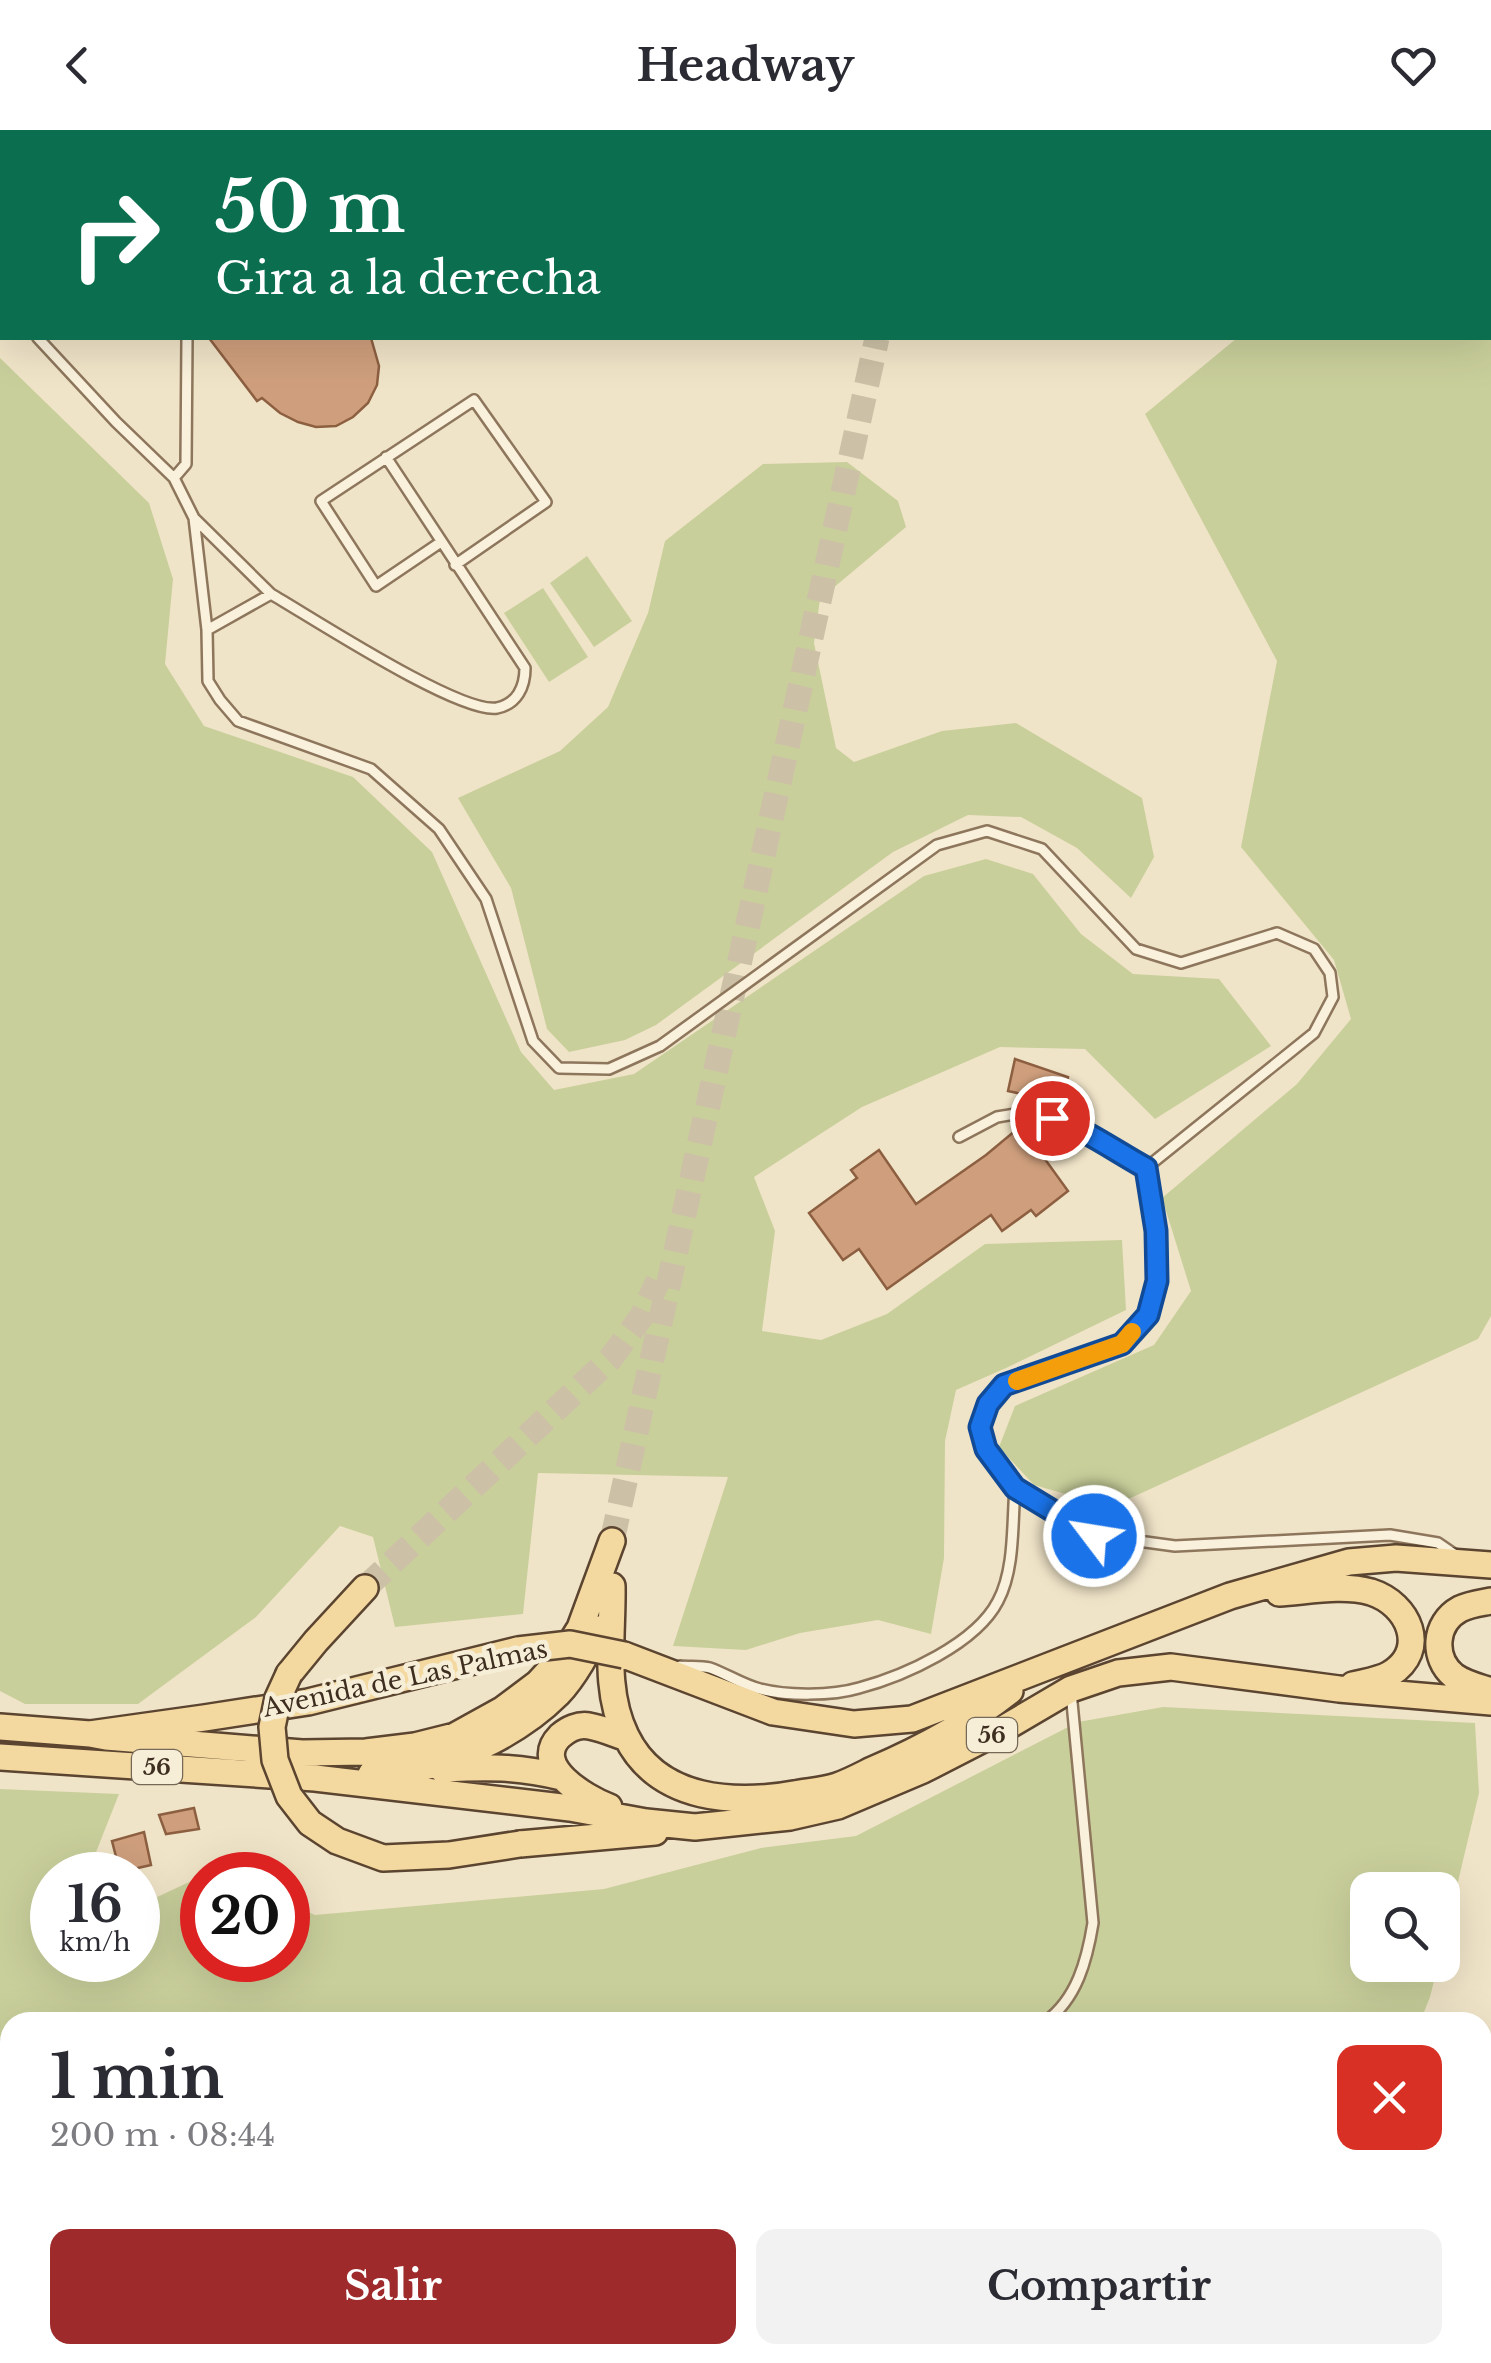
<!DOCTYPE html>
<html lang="es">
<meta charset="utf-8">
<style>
:root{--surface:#fff;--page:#f2f2f3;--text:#2b2b33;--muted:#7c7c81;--accent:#9e2a2b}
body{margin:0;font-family:"Libre Baskerville",serif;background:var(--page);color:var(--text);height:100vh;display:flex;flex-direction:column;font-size:38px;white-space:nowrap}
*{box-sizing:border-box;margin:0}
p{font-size:32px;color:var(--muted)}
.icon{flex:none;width:55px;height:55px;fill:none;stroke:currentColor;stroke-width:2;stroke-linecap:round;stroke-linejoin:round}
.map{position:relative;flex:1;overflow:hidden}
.side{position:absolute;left:0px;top:1882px;width:1492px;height:352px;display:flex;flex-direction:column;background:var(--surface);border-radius:30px 30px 0 0;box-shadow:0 10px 40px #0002}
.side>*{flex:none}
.guide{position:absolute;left:0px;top:0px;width:1492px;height:210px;box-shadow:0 10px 40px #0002;background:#0b6e4f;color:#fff;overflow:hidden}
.buttons{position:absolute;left:1350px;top:1742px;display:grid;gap:20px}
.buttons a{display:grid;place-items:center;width:110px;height:110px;border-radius:20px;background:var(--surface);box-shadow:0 10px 40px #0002;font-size:50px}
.speed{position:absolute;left:30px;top:1722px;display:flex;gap:20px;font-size:50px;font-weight:700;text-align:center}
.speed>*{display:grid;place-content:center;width:130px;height:130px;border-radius:50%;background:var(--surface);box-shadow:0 10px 40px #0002;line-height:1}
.speed small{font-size:25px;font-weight:400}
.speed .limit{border:15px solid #d22;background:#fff;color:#111}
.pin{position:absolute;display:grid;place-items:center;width:85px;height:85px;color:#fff;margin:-42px;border:5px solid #fff;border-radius:50%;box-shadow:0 2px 10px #0007}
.me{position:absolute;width:110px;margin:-55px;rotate:301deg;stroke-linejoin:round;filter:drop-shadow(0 0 8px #0008)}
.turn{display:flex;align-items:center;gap:35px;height:210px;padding:0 50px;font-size:45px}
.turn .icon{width:130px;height:130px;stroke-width:2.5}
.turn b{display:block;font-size:70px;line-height:85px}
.round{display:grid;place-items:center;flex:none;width:105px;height:105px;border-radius:20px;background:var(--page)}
.headline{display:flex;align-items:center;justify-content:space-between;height:170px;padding:0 50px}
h1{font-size:60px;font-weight:700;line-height:75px}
.button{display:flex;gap:20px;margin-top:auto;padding:20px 50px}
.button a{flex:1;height:115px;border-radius:20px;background:var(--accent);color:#fff;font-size:40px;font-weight:700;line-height:115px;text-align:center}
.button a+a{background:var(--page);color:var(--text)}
header{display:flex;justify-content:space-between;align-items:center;height:130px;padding:0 50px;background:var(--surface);font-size:45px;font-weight:700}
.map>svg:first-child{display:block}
.green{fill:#c9cf9b}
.building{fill:#cf9f7d;stroke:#8d5f41;stroke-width:2.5}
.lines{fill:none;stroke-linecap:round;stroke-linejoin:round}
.primary-tunnel{stroke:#ccc0a6;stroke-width:25;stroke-dasharray:25 12;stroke-linecap:butt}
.lane-casing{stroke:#8d765c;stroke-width:14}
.street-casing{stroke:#8d765c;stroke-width:22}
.primary-casing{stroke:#5b4430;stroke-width:30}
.lane{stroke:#faf1dc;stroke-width:9}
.street{stroke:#faf1dc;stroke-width:18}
.primary{stroke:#f3d9a0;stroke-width:25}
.primary-bridge-casing{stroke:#5b4430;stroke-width:30;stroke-linecap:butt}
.primary-bridge{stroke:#f3d9a0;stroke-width:25}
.route-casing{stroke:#114b97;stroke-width:25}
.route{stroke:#1a73e8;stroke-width:18}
.slow{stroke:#f59e0b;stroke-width:18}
.labels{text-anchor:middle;stroke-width:9;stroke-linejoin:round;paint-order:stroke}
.shield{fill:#f7eed8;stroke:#756857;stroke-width:2.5}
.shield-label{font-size:22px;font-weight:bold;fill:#3d2e20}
.street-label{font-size:25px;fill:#3d2e20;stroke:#f7eed8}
</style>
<header><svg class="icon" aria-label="back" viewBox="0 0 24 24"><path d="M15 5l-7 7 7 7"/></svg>Headway<svg class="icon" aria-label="heart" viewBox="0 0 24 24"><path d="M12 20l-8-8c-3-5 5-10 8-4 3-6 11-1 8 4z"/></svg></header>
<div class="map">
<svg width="1491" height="2233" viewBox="0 0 1491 2233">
<rect width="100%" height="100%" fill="#f0e4c8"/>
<path class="green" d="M581 0H1491V1186L1478 1209 1111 1377 1034 1355 999 1317 1015 1276 1154 1215 1191 1161 1162 1068 1297 954 1351 889 1334 830 1241 717 1277 531 1145 284 1237 208H1490V2H583Z
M0 228 149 373 173 449 165 534 204 596 353 647 432 722 521 922 554 960 634 944 924 746 986 729 1033 744 1081 804 1133 844 1219 849 1271 916 1155 989 1085 919 1000 917 862 977 754 1047 775 1101 762 1201 821 1210 887 1184 985 1114 1122 1110 1126 1180 1006 1238 956 1260 945 1311 944 1428 931 1504 878 1490 800 1503 746 1520 673 1516 728 1347 538 1343 523 1484 395 1497 373 1407 340 1396 256 1487 138 1574H25L0 1561Z
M847 332 898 371 906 397 820 469 814 513 836 618 854 632 942 601 1016 593 1142 668 1154 727 1131 768 1077 718 1021 687 968 685 893 722 656 895 625 910 569 922 547 899 511 758 458 668 560 621 608 577 648 483 665 411 763 334Z
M587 426 632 491 594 517 550 453Z
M543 458 588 527 549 552 504 483Z
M1163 1577 1475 1593 1479 1663 1443 1815 1442 1760H1368V1835H1438L1430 1867 1420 1892H10V1983L0 1985V1659L119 1664 87 1745H52V1830H138V1776L202 1746V1830H288V1773L315 1785 604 1759 761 1718 856 1706 1078 1592Z
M407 2225H790V2233H421Z
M909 2225H1295V2233H922Z"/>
<path class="building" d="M209 208H371L379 236 377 255 368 273 353 287 336 296 316 297 298 292 280 283 262 268 257 271Z
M1015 929 1068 947 1065 973 1008 961Z
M1021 996 1068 1061 1036 1086 1031 1080 1002 1101 991 1085 887 1159 859 1119 843 1130 809 1083 857 1048 851 1040 879 1020 916 1074 986 1025Z
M194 1678 199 1699 166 1704 159 1685Z
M144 1702 151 1735 120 1742 112 1711Z"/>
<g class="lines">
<path class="primary-tunnel" d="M922 2 923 0
M612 1411 877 208
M365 1458 611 1228 642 1186 658 1151"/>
<defs>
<path id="lane" d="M117 2 119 0
M38 208 116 292 174 348 194 388 207 500 208 551 220 570 238 591 371 639 439 699 486 769 533 911 559 938 609 939 660 916 937 715 987 701 1042 719 1136 819 1181 833 1277 803 1314 819 1330 843 1333 867 1314 903 1146 1038 1156 1101 1157 1151 1148 1185 1122 1214 1005 1255 988 1275 981 1297 986 1319 1015 1358 1094 1405 1175 1416 1390 1405 1438 1413 1454 1424
M174 348 186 334 187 208
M194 388 271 464 207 500
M441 412 376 456 321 371 474 270 546 372 455 435
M271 464C311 487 459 584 497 578 517 574 525 557 525 538L386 327
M959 1007 997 987 1033 981 1072 994 1106 1017 1146 1038
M680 1536C690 1537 701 1536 710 1538 727 1544 743 1555 760 1559 787 1566 832 1566 859 1558 904 1546 976 1514 998 1471 1015 1439 1012 1394 1015 1358
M1045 1892C1077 1869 1087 1830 1093 1793L1071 1562
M0 2006 10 2007
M0 2144 10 2150
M138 2225 155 2233
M205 2225 221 2233"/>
<path id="street" d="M1482 2177 1491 2178
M1380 2233 1390 2225"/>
<path id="primary" d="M612 1456C613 1505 603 1560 626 1606 658 1672 736 1675 800 1663 812 1661 825 1660 837 1656 849 1652 860 1646 872 1640 921 1619 968 1594 1010 1561
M1279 1463C1309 1461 1343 1454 1371 1462 1409 1474 1429 1520 1390 1544 1380 1550 1365 1552 1353 1555
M1491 1471C1481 1473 1470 1474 1460 1479 1434 1493 1432 1528 1454 1546 1465 1554 1479 1557 1491 1561
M624 1525 773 1582 854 1594 912 1589 1230 1466 1349 1432 1396 1428 1491 1435
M289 1544 316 1511 365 1458
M0 1597 90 1604 204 1588 308 1572 518 1520
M90 1604 106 1607 302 1623 366 1622 415 1616 455 1606 502 1580 538 1553 562 1527 580 1498 612 1411
M0 1627 315 1648 570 1678 646 1692 695 1697 790 1687 838 1676 923 1640 1003 1599 1071 1559 1118 1543 1171 1537 1339 1559 1491 1572
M442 1639C486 1637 518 1636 561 1647
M371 1644C386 1642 402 1643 417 1639 467 1627 521 1601 558 1564 575 1546 588 1521 599 1499
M609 1677C586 1668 530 1636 560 1606 568 1599 579 1594 589 1596 601 1598 615 1604 627 1608
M520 1714 655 1702
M0 2024 10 2029
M0 2063 10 2069
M284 2225 298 2233
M366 2225 380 2233"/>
</defs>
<use href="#lane" class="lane-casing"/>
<use href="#street" class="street-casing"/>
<use href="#primary" class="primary-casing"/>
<use href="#lane" class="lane"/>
<use href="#street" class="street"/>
<use href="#primary" class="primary"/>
<defs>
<path id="primary-bridge" d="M518 1520 570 1514 624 1525
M289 1544 278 1568 272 1597 275 1630 289 1666 310 1693 337 1711 383 1728 449 1725 520 1714"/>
</defs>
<use href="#primary-bridge" class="primary-bridge-casing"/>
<use href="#primary-bridge" class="primary-bridge"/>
</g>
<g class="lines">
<defs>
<path id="route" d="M1052 988C1085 999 1115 1021 1146 1038L1156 1101 1157 1151 1148 1185 1122 1214 1004 1255 988 1274 980 1297 986 1319 1015 1358 1094 1406"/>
</defs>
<use href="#route" class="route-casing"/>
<use href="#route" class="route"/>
<path class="slow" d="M1017 1251 1122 1214 1132 1202"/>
</g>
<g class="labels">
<g class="shield">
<rect x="967" y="1588" width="50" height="34" rx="8"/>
<rect x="132" y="1620" width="50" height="34" rx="8"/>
</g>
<g class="shield-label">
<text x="992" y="1613">56</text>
<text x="157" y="1645">56</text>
</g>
<g class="street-label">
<text transform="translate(405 1548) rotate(-12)" y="9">Avenida de Las Palmas</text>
</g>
</g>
</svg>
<div class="buttons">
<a><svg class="icon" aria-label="search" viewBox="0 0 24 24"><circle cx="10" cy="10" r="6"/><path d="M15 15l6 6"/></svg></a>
</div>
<div class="speed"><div>16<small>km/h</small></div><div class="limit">20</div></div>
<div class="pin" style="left:1052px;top:988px;background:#d93025"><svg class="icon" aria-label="arrive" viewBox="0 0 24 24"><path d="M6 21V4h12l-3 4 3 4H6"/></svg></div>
<svg class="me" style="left:1094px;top:1406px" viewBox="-20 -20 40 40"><circle r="17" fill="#1a73e8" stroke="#fff" stroke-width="3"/><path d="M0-11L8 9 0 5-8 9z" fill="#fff"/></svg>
<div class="guide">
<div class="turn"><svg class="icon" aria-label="right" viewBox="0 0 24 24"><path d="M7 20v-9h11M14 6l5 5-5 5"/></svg><div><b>50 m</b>Gira a la derecha</div></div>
</div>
<section class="side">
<div class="headline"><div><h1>1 min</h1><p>200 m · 08:44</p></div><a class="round" style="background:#d93025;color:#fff"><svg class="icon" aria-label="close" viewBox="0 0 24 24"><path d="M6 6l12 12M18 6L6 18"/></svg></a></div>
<div class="button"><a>Salir</a><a>Compartir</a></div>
</section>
</div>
